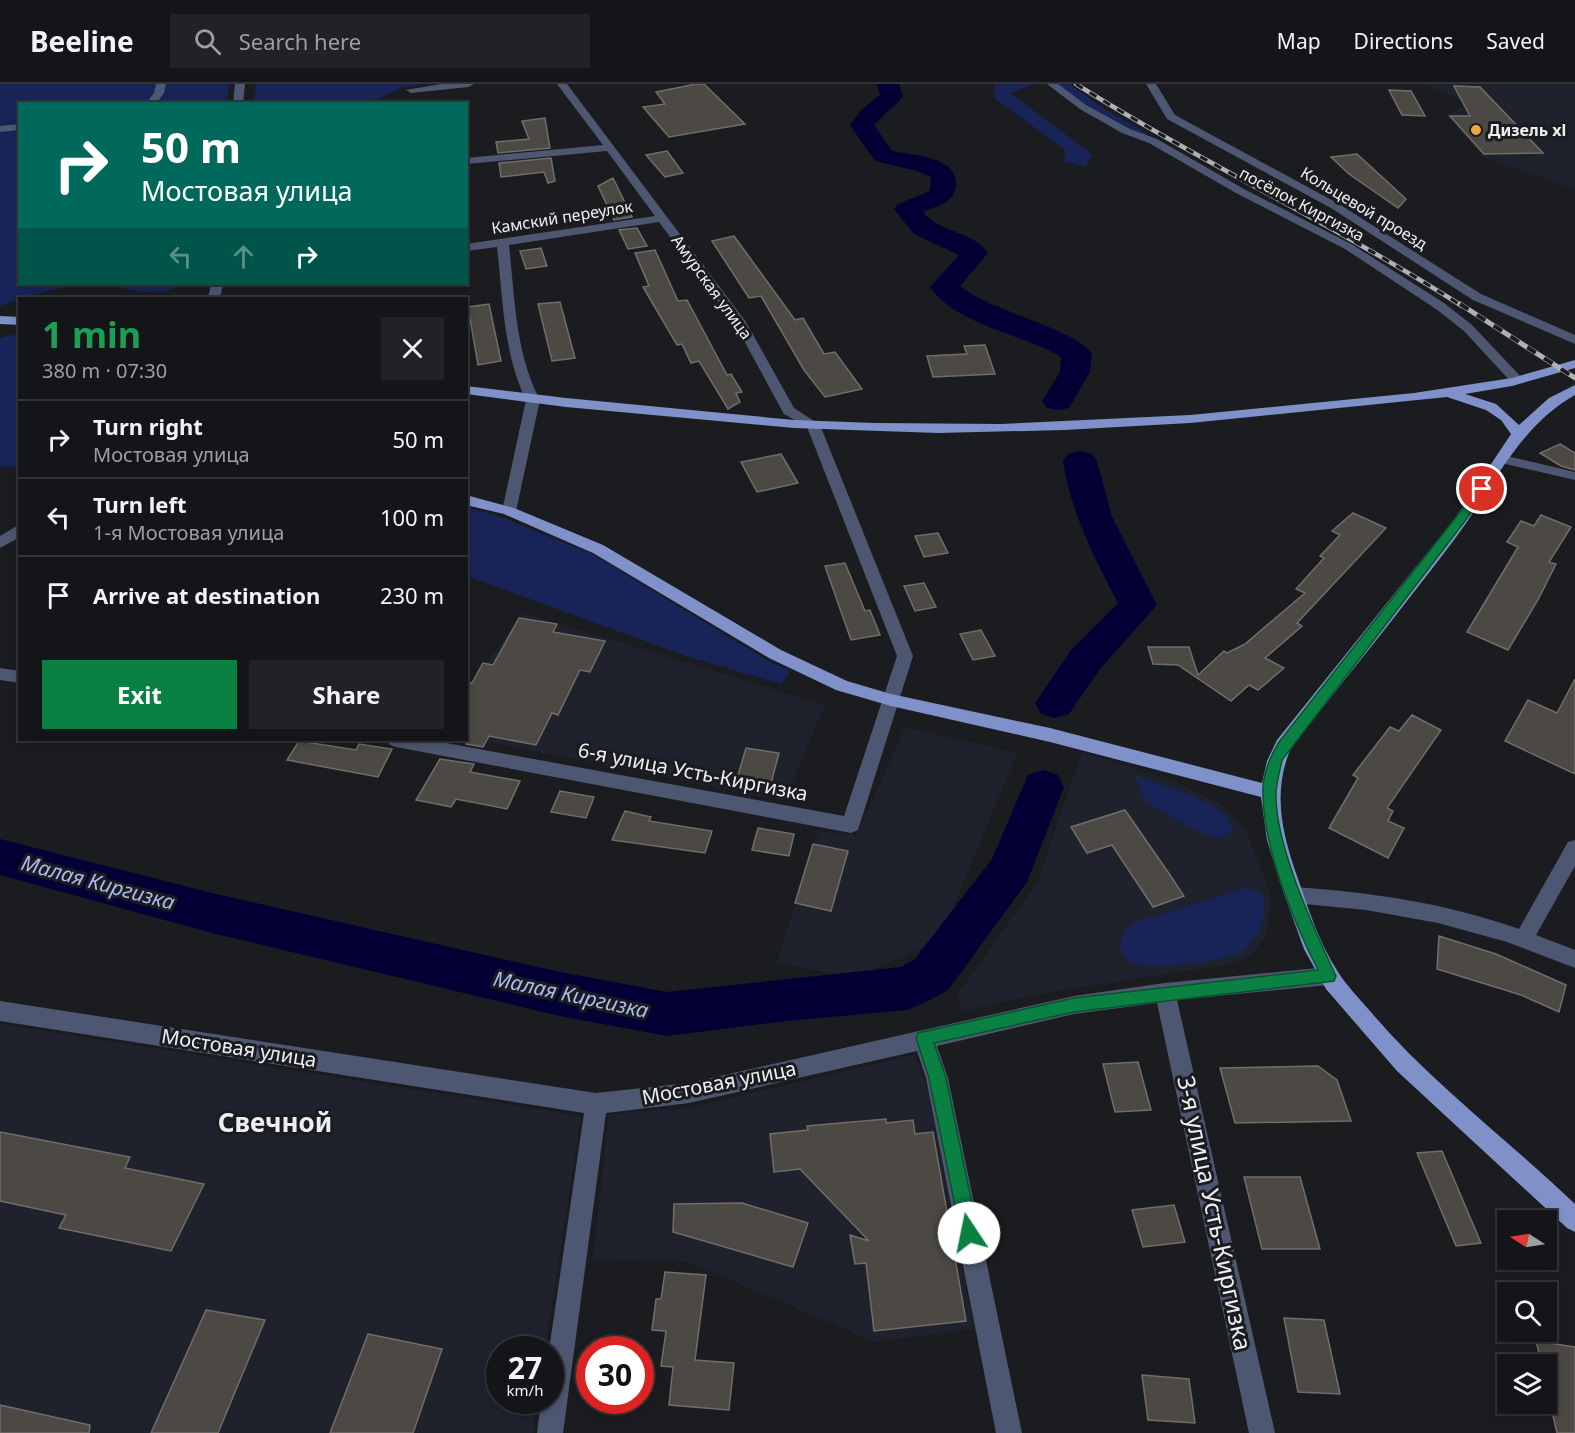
<!DOCTYPE html>
<meta charset="utf-8">
<style>
:root{--surface:#141518;--page:#212225;--text:#f1f3f6;--muted:#9d9fa2;--line:#333437;--accent:#0b8043}
body{margin:0;font-family:"Noto Sans",sans-serif;background:var(--page);color:var(--text);height:100vh;display:flex;flex-direction:column;font-size:22px;white-space:nowrap}
*{box-sizing:border-box;margin:0}
p{font-size:20px;color:var(--muted)}
.icon{flex:none;width:33px;height:33px;fill:none;stroke:currentColor;stroke-width:2;stroke-linecap:round;stroke-linejoin:round}
.map{position:relative;flex:1;overflow:hidden}
.details{position:absolute;left:18px;top:213px;width:450px;height:444px;display:flex;flex-direction:column;background:var(--surface);border-radius:0px;box-shadow:0 3px 9px #0003,0 0 0 2px var(--line)}
.details>*{flex:none}
.guide{position:absolute;left:18px;top:18px;width:450px;height:183px;border-radius:0px;box-shadow:0 3px 9px #0003,0 0 0 2px var(--line);background:#00695c;color:#fff;overflow:hidden}
.needle{width:39px;rotate:282deg}
.fabs{position:absolute;left:1497px;top:1126px;display:grid;gap:12px}
.fabs a{display:grid;place-items:center;width:60px;height:60px;border-radius:0px;background:var(--surface);box-shadow:0 3px 9px #0003,0 0 0 2px var(--line);font-size:30px}
.speed{position:absolute;left:486px;top:1252px;display:flex;gap:12px;font-size:30px;font-weight:700;text-align:center}
.speed>*{display:grid;place-content:center;width:78px;height:78px;border-radius:50%;background:var(--surface);box-shadow:0 3px 9px #0003,0 0 0 2px var(--line);line-height:1}
.speed small{font-size:15px;font-weight:400}
.speed .limit{border:9px solid #d22;background:#fff;color:#111}
.pin{position:absolute;display:grid;place-items:center;width:51px;height:51px;color:#fff;margin:-26px;border:3px solid #fff;border-radius:50%;box-shadow:0 2px 6px #0007}
.me{position:absolute;width:66px;margin:-33px;rotate:349deg;stroke-linejoin:round;filter:drop-shadow(0 0 4px #0008)}
.turn{display:flex;align-items:center;gap:21px;height:126px;padding:0 24px;font-size:27px}
.turn .icon{width:78px;height:78px;stroke-width:2.5}
.turn b{display:block;font-size:42px;line-height:51px}
.lanes{display:flex;align-items:center;height:57px;padding:0 24px;background:#0003;justify-content:center;gap:30px;direction:ltr}
.lanes .off{opacity:.35}
.round{display:grid;place-items:center;flex:none;width:63px;height:63px;border-radius:0px;background:var(--page)}
.head{display:flex;align-items:center;justify-content:space-between;height:102px;padding:0 24px}
h1{font-size:36px;font-weight:700;line-height:45px;color:#1e9e55}
.button{display:flex;gap:12px;margin-top:auto;padding:12px 24px}
.button a{flex:1;height:69px;border-radius:0px;background:var(--accent);color:#fff;font-size:24px;font-weight:700;line-height:69px;text-align:center}
.button a+a{background:var(--page);color:var(--text)}
ul{padding:0;list-style:none}
li{display:flex;align-items:center;gap:18px;height:78px;padding:0 24px;border-top:2px solid var(--line)}
li div{flex:1}
li b{display:block;font-size:22px}
li em{font-style:normal}
header{display:flex;align-items:center;gap:36px;box-sizing:border-box;height:84px;padding:0 30px;background:var(--surface);border-bottom:2px solid var(--line)}
header strong{font-size:28px}
nav{display:flex;gap:33px;margin-inline-start:auto;font-size:21px}
.search{width:420px;height:54px;background:var(--page);display:flex;align-items:center;gap:15px;box-sizing:border-box;padding:0 21px;border-radius:0px;color:var(--muted);font-size:22px}
.map>svg:first-child{display:block}
.built{fill:#1f222c}
.green{fill:#182458}
.lines{fill:none;stroke-linecap:round;stroke-linejoin:round}
.river{fill:#030035;fill-rule:evenodd}
.building{fill:#4c4945;stroke:#716e69;stroke-width:1.5}
.minor{fill:#4e5771;fill-rule:evenodd}
.major{fill:#7f91c8;fill-rule:evenodd}
.rail-far1-casing{stroke:#b0b1b5;stroke-width:4.5}
.rail-casing{stroke:#b0b1b5;stroke-width:5}
.rail-far1{stroke:#1a1c20;stroke-width:3;stroke-dasharray:8;stroke-linecap:butt}
.rail{stroke:#1a1c20;stroke-width:4;stroke-dasharray:10;stroke-linecap:butt}
.route{fill:#0b8043;stroke:#07532c;stroke-width:1.5}
.poi-dot{fill:#efa73d;stroke:#1a1c20;stroke-width:2}
.labels{text-anchor:middle;stroke-width:6;stroke-linejoin:round;paint-order:stroke}
.far-poi-label{font-size:16px;font-weight:bold;fill:#eeeff2;stroke:#1a1c20;text-anchor:start}
.far-street-label{font-size:16px;fill:#eeeff2;stroke:#1a1c20}
.street-label{font-size:20px;fill:#eeeff2;stroke:#1a1c20}
.water-label{font-size:21px;font-style:italic;fill:#aabcf1;stroke:#1a1c20}
.near-street-label{font-size:24px;fill:#eeeff2;stroke:#1a1c20}
.near-neighbourhood-label{font-size:26px;font-weight:bold;fill:#eeeff2;stroke:#1a1c20}
</style>
<header>
<strong>Beeline</strong>
<div class="search"><svg class="icon" aria-label="search" viewBox="0 0 24 24"><circle cx="10" cy="10" r="6"/><path d="M15 15l6 6"/></svg>Search here</div>
<nav><a>Map</a><a>Directions</a><a>Saved</a></nav>
</header>
<div class="map">
<svg width="1575" height="1349" viewBox="0 0 1575 1349">
<rect width="100%" height="100%" fill="#1a1c20"/>
<path class="built" d="M1423 0H1575V105L1483 73 1446 31 1469 20Z
M524 529 825 621 784 717 467 654 466 605Z
M905 643 1017 669 940 856 853 895 777 878 818 747 857 751Z
M1082 668 1178 699 1219 719 1236 734 1247 749 1271 812 1267 848 1257 864 1246 874 1231 880 1050 908 963 927 957 911 1037 799Z
M0 940 581 1032 545 1266H500V1317H538L533 1349H0Z
M915 971 930 1013 974 1245 875 1258 686 1177 593 1176 609 1030 687 1024Z"/>
<path class="green" d="M0 0H229L227 19 20 20V200H185C150 217 134 203 99 201 64 200 32 210 0 222Z
M256 0H422L401 4 370 19H254Z
M995 0H1034L1010 9 1093 71 1085 83 1064 77 1065 66 994 14Z
M1056 0H1069L1106 26 1148 50C1124 54 1075 14 1056 0Z
M19 249H20L19 384 0 382V254Z
M467 423 504 434 592 470 770 578 791 587 781 600 686 572 467 492Z
M1135 692C1158 700 1234 720 1233 747L1218 755 1192 745 1148 719 1143 713Z
M1245 804 1256 807 1263 812C1267 837 1259 855 1239 870 1217 876 1125 897 1121 865 1119 853 1127 845 1136 838Z"/>
<g class="lines">
<path class="river" d="M877 0H899L903 13 874 41 892 67C914 71 958 73 956 101 954 120 938 121 923 128 940 149 973 147 988 169L960 202C992 228 1074 244 1092 270L1090 288 1069 324 1058 326 1047 324 1042 317 1060 288 1061 273C1023 250 956 241 930 203L959 171 914 150 894 125 898 120 930 107 931 93 917 87 875 77 850 41 862 25 880 11Z
M1080 367 1092 370 1097 377 1112 433 1157 521 1100 585 1069 630 1055 634 1041 630 1035 619 1072 565 1118 519C1094 473 1071 429 1063 377L1068 370Z
M1043 686 1058 691 1064 703 1027 798 948 906 924 919 907 926 786 937 667 952 560 932 212 849 0 791V755L212 809 560 888 667 908 901 883 914 876 992 775 1028 691Z"/>
</g>
<path class="building" d="M696 0H704L745 40 669 53 643 23 665 20 656 8Z
M1454 2 1480 3 1543 69 1484 70 1450 32H1470Z
M1389 6 1411 7 1425 32 1402 31Z
M545 34 550 64 498 69 496 58 529 55 522 37Z
M667 67 683 89 665 93 646 71Z
M1357 70 1406 115 1398 124 1349 90 1331 73Z
M551 74 555 97 548 99 544 88 501 93 499 79Z
M613 94 632 133 614 136 598 102Z
M637 144 647 162 628 165 619 146Z
M734 152 795 236 803 234 824 270 835 268 862 305 825 313 804 286 761 212 749 214 712 157Z
M541 164 547 182 526 185 520 167Z
M655 166 678 217 687 216 727 291 731 290 742 308 736 309 740 318 728 325 699 277 691 279 682 260 677 261 643 203 649 202 635 169Z
M560 218 575 274 552 277 538 220Z
M489 220 501 277 478 281 468 223Z
M985 261 995 290 933 293 927 272 967 270 964 262Z
M1560 360 1575 369V386L1561 382 1540 369Z
M781 370 798 399 757 408 741 378Z
M1353 429 1386 444 1297 539 1302 542 1265 574 1284 584 1258 606 1249 601 1231 617 1178 581 1153 580 1148 563H1189L1198 591 1224 567 1227 569 1245 560 1305 509 1296 505 1324 474 1320 472 1340 451 1332 447Z
M1541 431 1571 443 1549 478 1556 480 1539 514 1508 566 1467 548 1518 463 1507 458 1521 437 1534 442Z
M938 449 948 469 924 473 915 452Z
M845 479 865 527 870 526 880 551 851 556 825 482Z
M924 499 936 523 915 527 904 502Z
M519 534 557 540 553 548 605 557 590 588 580 586 558 631 552 629 536 661 489 652 483 663 466 660V598L472 599 483 579 493 581Z
M981 546 995 572 973 576 960 550Z
M1575 595V690L1505 657 1528 616 1557 629Z
M1412 631 1441 646 1387 724 1393 727 1388 737 1404 744 1388 774 1329 744 1358 694 1353 691 1390 643 1399 647Z
M299 657 356 666 359 660 392 665 378 693 287 676Z
M746 664 779 669 770 703 736 698Z
M440 675 474 680 470 688 520 697 507 725 456 715 451 723 416 716Z
M560 707 594 713 586 734 551 728Z
M1125 726 1170 791 1184 812 1153 823 1112 761 1087 769 1071 743Z
M625 727 651 733 649 737 712 747 705 769 612 756Z
M758 744 794 750 789 772 752 766Z
M813 760 848 767 831 827 795 819Z
M1439 852 1496 870 1566 901 1559 928 1521 911 1437 885Z
M1138 978 1151 1026 1115 1028 1103 980Z
M1318 982 1337 996 1351 1037 1235 1039 1220 984Z
M886 1035V1039L913 1036 915 1050 933 1048 966 1237 874 1247 866 1179 855 1180 850 1151 869 1157 800 1085 774 1088 770 1050 808 1046 807 1042Z
M0 1048 130 1073 125 1084 204 1100 171 1167 59 1144 66 1131 0 1117Z
M1442 1067 1481 1159 1456 1162 1417 1069Z
M1244 1093H1300L1320 1165H1262Z
M742 1119 808 1139 793 1183 673 1148 674 1120Z
M1174 1121 1185 1158 1143 1163 1132 1126Z
M665 1188 706 1191 695 1276 734 1279 729 1326 669 1321 673 1283 661 1282 666 1247 652 1246 656 1215H661Z
M206 1226 265 1236 218 1349H151Z
M1284 1234 1324 1236 1340 1310 1298 1308Z
M368 1250 442 1265 413 1349H330Z
M1536 1257 1575 1263V1349H1557L1546 1302V1281H1542Z
M1142 1291 1189 1295 1195 1339 1148 1336Z
M0 1321 90 1341 89 1349H0Z"/>
<g class="lines">
<path class="minor" d="M156 0H166L164 9 156 20H146L154 9Z
M235 0H245L243 20H233Z
M441 0H474L469 3 411 9 406 6Z
M557 0H567L746 238 794 324 820 341 913 572 858 746 851 749 396 663 390 661 387 656H430L844 732 897 572 807 343 784 330 736 242 659 138 509 161C515 214 515 268 540 316L516 427 509 432 502 427 526 316C503 268 503 215 497 163L466 167V160L655 132 607 67 466 80V74L603 61Z
M1047 0H1058L1086 21 1130 45 1157 55 1244 105 1353 161 1444 219 1472 241 1524 296 1517 300 1512 299 1464 247 1436 225 1345 165 1236 109 1149 59 1122 49 1080 25Z
M1146 0H1156L1175 31 1339 120 1481 210 1575 251V260L1473 216 1331 124 1167 35Z
M20 40V46L0 48V42Z
M211 200H223L220 214H208Z
M1502 371 1575 388V396L1497 378V372Z
M20 440V453L0 464V452Z
M0 584 20 587V599L0 596Z
M1575 756V782L1536 851 1575 866V884L1507 858 1438 839 1366 826 1294 819 1287 817 1284 811 1287 805 1294 803C1370 808 1446 819 1519 845L1568 758Z
M1328 883 1335 886 1338 892 1335 898 1328 901 1177 916 1275 1349H1249L1157 919 1074 930 937 962 948 994 1022 1349H996L926 994 917 967 689 1019 606 1029 563 1349H537L541 1317H550L549 1266 584 1029 0 937V917L596 1009 689 999 1074 912 1165 899Z"/>
<path class="major" d="M0 232 20 233V241L0 240Z
M1575 276V284L1512 302 1465 310 1496 320 1519 341 1549 314 1575 301V311C1517 344 1493 404 1454 456 1401 526 1345 595 1291 664 1272 708 1282 749 1297 792 1308 824 1319 859 1338 888 1347 902 1359 914 1370 927 1430 998 1507 1055 1575 1120V1148L1567 1144 1397 987 1326 905 1304 865 1281 801 1267 756 1261 713 1050 658 891 622 836 606 769 574 593 469 504 430 466 421V411L514 424 603 461 781 566 847 597 891 610 1050 644 1262 699 1267 677 1277 656 1456 433 1511 350 1501 336 1486 326 1447 313 1190 339 1064 346 938 349 794 344 566 323 466 310V302L566 314 794 336 875 339 1001 340 1190 331 1414 309 1512 294Z"/>
<defs>
<path id="rail-far1" d="M1076 0C1202 79 1337 142 1462 222"/>
<path id="rail" d="M1460 220 1575 294"/>
</defs>
<use href="#rail-far1" class="rail-far1-casing"/>
<use href="#rail" class="rail-casing"/>
<use href="#rail-far1" class="rail-far1"/>
<use href="#rail" class="rail"/>
</g>
<path class="route" d="M1478 402 1487 405 1465 437 1282 676C1280 686 1277 697 1276 708 1274 759 1314 845 1336 892L1334 897 1074 928 934 959 946 994 978 1149 975 1156 969 1158 962 1156 929 994 916 954 918 949 1074 914 1318 886C1294 839 1263 763 1263 710 1262 692 1270 673 1279 658L1457 432Z"/>
<circle class="poi-dot" cx="1476" cy="46" r="6"/>
<g class="labels">
<g class="far-poi-label">
<text x="1488" y="52">Дизель xl</text>
</g>
<g class="far-street-label">
<text transform="translate(1302 120) rotate(28)" y="6">посёлок Киргизка</text>
<text transform="translate(1364 124) rotate(31)" y="6">Кольцевой проезд</text>
<text transform="translate(562 133) rotate(-9)" y="6">Камский переулок</text>
<text transform="translate(712 203) rotate(54)" y="6">Амурская улица</text>
</g>
<g class="street-label">
<text transform="translate(693 688) rotate(11)" y="7">6-я улица Усть-Киргизка</text>
<text transform="translate(239 964) rotate(9)" y="7">Мостовая улица</text>
<text transform="translate(719 999) rotate(-11)" y="7">Мостовая улица</text>
</g>
<g class="water-label">
<text transform="translate(98 799) rotate(15)" y="7">Малая Киргизка</text>
<text transform="translate(571 911) rotate(12)" y="7">Малая Киргизка</text>
</g>
<g class="near-street-label">
<text transform="translate(1214 1129) rotate(78)" y="8">3-я улица Усть-Киргизка</text>
</g>
<g class="near-neighbourhood-label">
<text x="275" y="1048">Свечной</text>
</g>
</g>
</svg>
<div class="fabs">
<a><svg class="needle" viewBox="-14 -14 28 28"><path d="M0-13l5 13h-10z" fill="#e53935"/><path d="M0 13l5-13h-10z" fill="#9d9fa2"/></svg></a>
<a><svg class="icon" aria-label="search" viewBox="0 0 24 24"><circle cx="10" cy="10" r="6"/><path d="M15 15l6 6"/></svg></a>
<a><svg class="icon" aria-label="layers" viewBox="0 0 24 24"><path d="M12 4l9 5-9 5-9-5zM3 14l9 5 9-5"/></svg></a>
</div>
<div class="speed"><div>27<small>km/h</small></div><div class="limit">30</div></div>
<div class="pin" style="left:1482px;top:405px;background:#d93025"><svg class="icon" aria-label="arrive" viewBox="0 0 24 24"><path d="M6 21V4h12l-3 4 3 4H6"/></svg></div>
<svg class="me" style="left:969px;top:1149px" viewBox="-20 -20 40 40"><circle r="19" fill="#fff"/><path d="M0-13L10 11 0 6-10 11z" fill="#0b8043"/></svg>
<div class="guide">
<div class="turn"><svg class="icon" aria-label="right" viewBox="0 0 24 24"><path d="M7 20v-9h11M14 6l5 5-5 5"/></svg><div><b>50 m</b>Мостовая улица</div></div>
<div class="lanes"><svg class="icon off" aria-label="left" viewBox="0 0 24 24"><path d="M17 20v-9H6M10 6l-5 5 5 5"/></svg><svg class="icon off" aria-label="ahead" viewBox="0 0 24 24"><path d="M12 20V5M6 11l6-6 6 6"/></svg><svg class="icon" aria-label="right" viewBox="0 0 24 24"><path d="M7 20v-9h11M14 6l5 5-5 5"/></svg></div>
</div>
<section class="details">
<div class="head"><div><h1>1 min</h1><p>380 m · 07:30</p></div><a class="round"><svg class="icon" aria-label="close" viewBox="0 0 24 24"><path d="M6 6l12 12M18 6L6 18"/></svg></a></div>
<ul>
<li><svg class="icon" aria-label="right" viewBox="0 0 24 24"><path d="M7 20v-9h11M14 6l5 5-5 5"/></svg><div><b>Turn right</b><p>Мостовая улица</p></div><em>50 m</em></li>
<li><svg class="icon" aria-label="left" viewBox="0 0 24 24"><path d="M17 20v-9H6M10 6l-5 5 5 5"/></svg><div><b>Turn left</b><p>1-я Мостовая улица</p></div><em>100 m</em></li>
<li><svg class="icon" aria-label="arrive" viewBox="0 0 24 24"><path d="M6 21V4h12l-3 4 3 4H6"/></svg><div><b>Arrive at destination</b></div><em>230 m</em></li>
</ul>
<div class="button"><a>Exit</a><a>Share</a></div>
</section>
</div>
